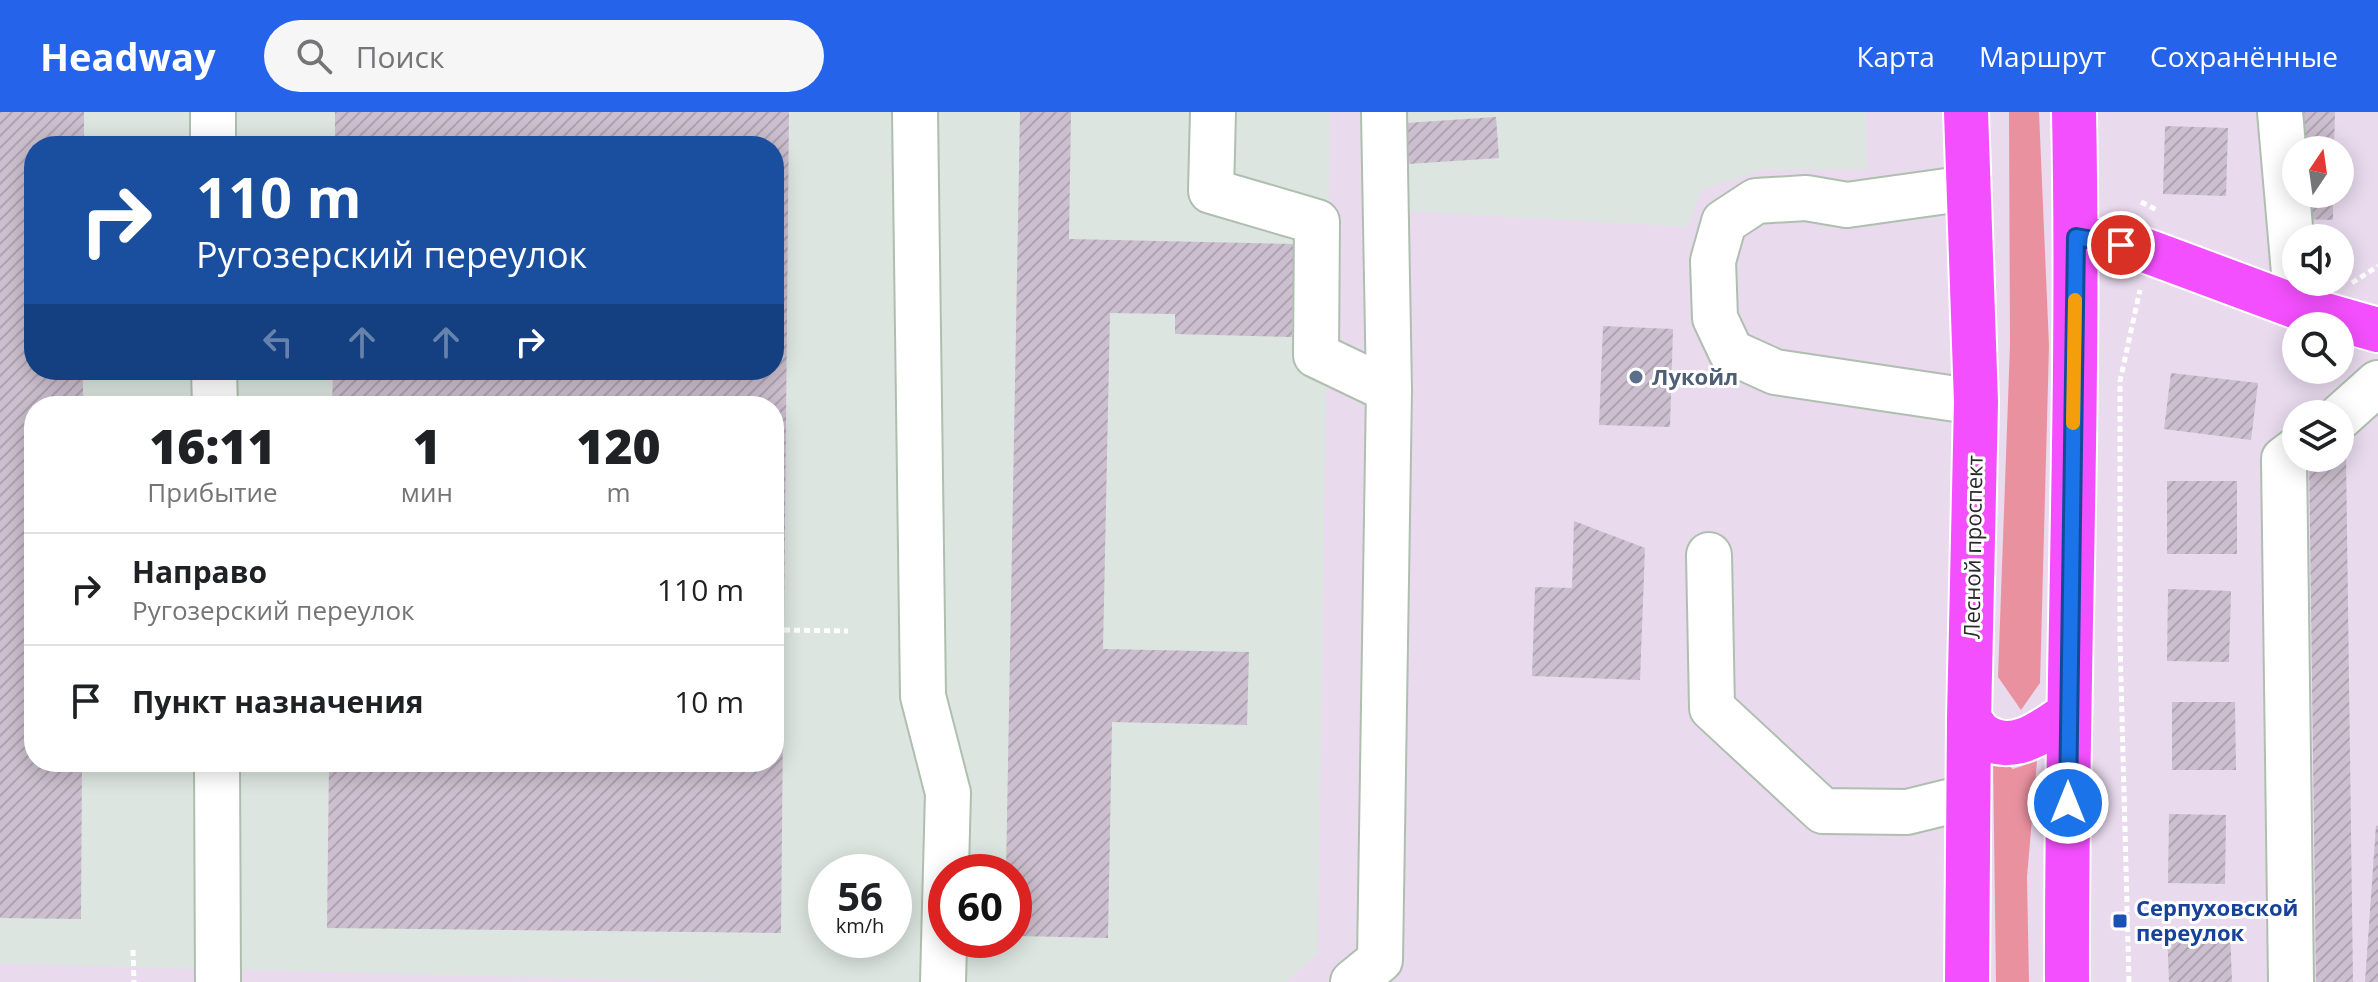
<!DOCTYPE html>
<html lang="ru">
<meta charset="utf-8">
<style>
:root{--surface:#fff;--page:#f6f6f6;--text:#202124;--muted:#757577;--line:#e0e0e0;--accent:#2563eb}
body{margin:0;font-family:"Open Sans",sans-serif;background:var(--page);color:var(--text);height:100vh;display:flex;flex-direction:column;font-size:30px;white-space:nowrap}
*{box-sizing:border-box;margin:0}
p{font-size:26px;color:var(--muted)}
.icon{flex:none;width:44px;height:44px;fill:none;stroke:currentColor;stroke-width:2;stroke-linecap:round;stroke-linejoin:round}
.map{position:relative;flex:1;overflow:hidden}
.side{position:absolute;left:24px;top:284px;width:760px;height:376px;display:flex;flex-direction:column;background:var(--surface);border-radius:32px;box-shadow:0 4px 20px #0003}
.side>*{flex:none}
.banner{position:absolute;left:24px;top:24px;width:760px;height:244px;border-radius:32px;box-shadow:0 4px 20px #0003;background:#1a4fa0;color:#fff;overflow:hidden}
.needle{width:52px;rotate:13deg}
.buttons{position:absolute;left:2282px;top:24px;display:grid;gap:16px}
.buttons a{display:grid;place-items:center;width:72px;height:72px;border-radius:50%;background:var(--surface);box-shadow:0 4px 20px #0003;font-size:40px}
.speed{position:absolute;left:808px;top:742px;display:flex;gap:16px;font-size:40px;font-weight:700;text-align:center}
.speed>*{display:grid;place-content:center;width:104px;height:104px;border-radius:50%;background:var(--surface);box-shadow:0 4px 20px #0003;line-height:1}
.speed small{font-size:20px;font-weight:400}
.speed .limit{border:12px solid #d22;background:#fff;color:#111}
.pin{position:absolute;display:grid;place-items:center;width:68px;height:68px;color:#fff;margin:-34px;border:4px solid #fff;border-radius:50%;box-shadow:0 2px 8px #0007}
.me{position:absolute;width:88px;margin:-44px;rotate:0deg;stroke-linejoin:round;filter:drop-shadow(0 0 6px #0008)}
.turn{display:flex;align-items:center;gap:28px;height:168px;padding:0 40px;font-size:36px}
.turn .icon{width:104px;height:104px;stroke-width:2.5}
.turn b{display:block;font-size:56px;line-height:68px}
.lanes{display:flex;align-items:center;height:76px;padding:0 40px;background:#0003;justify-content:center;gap:40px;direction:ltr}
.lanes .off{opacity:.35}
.eta{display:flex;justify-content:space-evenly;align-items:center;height:136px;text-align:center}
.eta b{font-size:48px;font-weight:800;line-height:56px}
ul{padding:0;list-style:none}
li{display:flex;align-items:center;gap:24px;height:112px;padding:0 40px;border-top:2px solid var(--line)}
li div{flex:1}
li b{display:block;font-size:30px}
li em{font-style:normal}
header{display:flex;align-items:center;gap:48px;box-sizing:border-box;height:112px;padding:0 40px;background:var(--accent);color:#fff}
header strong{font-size:38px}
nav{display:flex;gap:44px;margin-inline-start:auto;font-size:28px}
.search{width:560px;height:72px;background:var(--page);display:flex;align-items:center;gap:20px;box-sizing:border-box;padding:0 28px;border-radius:44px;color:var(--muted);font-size:30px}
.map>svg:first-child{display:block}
.industrial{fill:#dce5e0;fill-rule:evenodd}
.grass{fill:#ea91a0}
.building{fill:url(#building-hatch)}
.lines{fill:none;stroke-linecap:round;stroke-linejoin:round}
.minor-casing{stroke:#afbfaf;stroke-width:48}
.major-casing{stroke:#fff;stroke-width:48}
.path{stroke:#fff;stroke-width:5;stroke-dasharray:6 4;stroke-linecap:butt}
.minor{stroke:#fff;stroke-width:44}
.major{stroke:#f44ffe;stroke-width:44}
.route-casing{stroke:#114b97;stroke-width:20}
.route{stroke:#1a73e8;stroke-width:14}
.slow{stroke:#f59e0b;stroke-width:14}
.service-dot{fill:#5c6f8a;stroke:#fff;stroke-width:3}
.transit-dot{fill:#1a4fb4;stroke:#fff;stroke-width:3}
.labels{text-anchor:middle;stroke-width:6;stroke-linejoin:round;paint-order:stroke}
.service-label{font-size:22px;font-weight:bold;fill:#4e5e75;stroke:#fff;text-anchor:start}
.street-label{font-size:22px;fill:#2a2a2a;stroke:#fff}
.transit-label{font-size:22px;font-weight:bold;fill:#164399;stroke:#fff;text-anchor:start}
</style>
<header>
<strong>Headway</strong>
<div class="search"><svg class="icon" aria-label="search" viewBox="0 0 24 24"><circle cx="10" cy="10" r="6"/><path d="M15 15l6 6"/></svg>Поиск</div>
<nav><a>Карта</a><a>Маршрут</a><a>Сохранённые</a></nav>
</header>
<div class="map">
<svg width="2378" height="870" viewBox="0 0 2378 870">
<defs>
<pattern id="building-hatch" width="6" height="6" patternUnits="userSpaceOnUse" patternTransform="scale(2)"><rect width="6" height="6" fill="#ccbfcf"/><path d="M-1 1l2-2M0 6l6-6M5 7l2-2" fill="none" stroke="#afa4b2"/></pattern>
</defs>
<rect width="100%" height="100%" fill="#e9daee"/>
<path class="industrial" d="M0 0H1330L1318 842 1286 870H726L0 852ZM34 34H774V258H34ZM34 294H774V650H34ZM826 760H894V828H826ZM946 760H1014V828H946Z
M1397 0H1866L1867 57 1762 58 1701 78 1688 115 1403 99Z"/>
<path class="grass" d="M2009 0H2039L2049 234 2040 571 2021 598 1998 565 2010 233Z
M1993 643 2013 657 2037 649 2027 765 2029 870H1996Z"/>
<path class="building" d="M0 0H84V34H34V258H83V294H34V650H82L81 807 0 806Z
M335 0H789L781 821 327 816 329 650H774V294H332L333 258H774V34H335Z
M1020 0H1071L1069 127 1294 132 1292 225 1175 222V202L1110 201 1103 537 1249 540 1247 613 1112 610 1108 826 1014 824V760H1006Z
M2303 0H2335L2334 38H2303Z
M1496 5 1499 46 1408 52 1406 11Z
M2165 14 2228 16 2226 84 2163 82Z
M2302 82H2333V108L2302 107Z
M1603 214 1673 217 1670 315 1599 313Z
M2171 261 2258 271 2251 328 2164 317Z
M2340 343H2346L2353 870H2316L2309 346H2340Z
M2167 369H2237V442H2167Z
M1574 409 1645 436 1640 568 1532 564 1535 475 1572 476Z
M2168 477 2231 479 2229 550 2167 549Z
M2172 590H2235L2236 658H2172Z
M2169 702 2226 703 2225 772 2168 771Z
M2376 713 2378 714V870H2365Z
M2230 817 2232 870H2169L2167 818Z"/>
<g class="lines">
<defs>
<path id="minor" d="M213 0V34
M915 0 923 584 948 681 943 870
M1213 0 1211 79 1317 110 1316 243 1389 278
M2280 0 2297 195
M1968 76 1847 93 1806 86 1756 89 1724 110 1713 149 1715 206 1731 240 1775 260 1976 290
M214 258 215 294
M2340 305 2378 271
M1709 443 1712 596 1823 699 1907 700 1968 685
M217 650 218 870
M1353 870 1380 848 1389 278 1384 0
M2291 870 2284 347 2296 338"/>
<path id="major" d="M1966 0 1976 290 1969 607 1967 870
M2076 125 2144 138 2297 195 2378 218
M1969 607C1973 612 1977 619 1981 622 2010 645 2044 619 2068 602
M2067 870C2066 580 2080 290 2074 0"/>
</defs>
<use href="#minor" class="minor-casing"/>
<use href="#major" class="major-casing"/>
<path class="path" d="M2141 90 2157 98
M2352 171 2378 154
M784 518 848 519
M133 838 134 870
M2129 870 2120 529V269L2140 178"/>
<use href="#minor" class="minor"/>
<use href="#major" class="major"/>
</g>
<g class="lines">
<defs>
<path id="route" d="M2068 691 2076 125 2121 133"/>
</defs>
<use href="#route" class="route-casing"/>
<use href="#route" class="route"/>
<path class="slow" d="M2073 311 2075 188"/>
</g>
<circle class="service-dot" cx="1636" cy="265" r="8"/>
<rect class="transit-dot" x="2112" y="801" width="16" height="16" rx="4"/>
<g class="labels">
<g class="service-label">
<text x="1652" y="273">Лукойл</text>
</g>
<g class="street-label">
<text transform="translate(1973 435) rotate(-89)" y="8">Лесной проспект</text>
</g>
<g class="transit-label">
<text x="2136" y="804">Серпуховской<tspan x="2136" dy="25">переулок</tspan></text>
</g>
</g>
</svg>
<div class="buttons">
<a><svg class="needle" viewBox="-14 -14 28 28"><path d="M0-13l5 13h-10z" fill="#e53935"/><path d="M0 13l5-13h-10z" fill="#757577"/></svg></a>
<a><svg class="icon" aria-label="sound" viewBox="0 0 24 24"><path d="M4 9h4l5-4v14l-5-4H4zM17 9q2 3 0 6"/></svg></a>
<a><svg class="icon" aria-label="search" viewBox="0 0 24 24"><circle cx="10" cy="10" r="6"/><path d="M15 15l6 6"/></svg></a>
<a><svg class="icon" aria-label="layers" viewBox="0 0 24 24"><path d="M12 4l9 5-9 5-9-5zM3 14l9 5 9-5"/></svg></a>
</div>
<div class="speed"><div>56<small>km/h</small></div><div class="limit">60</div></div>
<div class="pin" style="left:2121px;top:133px;background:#d93025"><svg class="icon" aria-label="arrive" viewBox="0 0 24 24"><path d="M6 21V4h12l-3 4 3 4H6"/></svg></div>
<svg class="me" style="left:2068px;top:691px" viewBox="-20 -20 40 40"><circle r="17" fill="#1a73e8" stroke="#fff" stroke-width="3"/><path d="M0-11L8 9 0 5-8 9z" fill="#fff"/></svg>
<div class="banner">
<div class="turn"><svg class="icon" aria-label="right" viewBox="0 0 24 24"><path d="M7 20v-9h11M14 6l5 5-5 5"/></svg><div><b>110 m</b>Ругозерский переулок</div></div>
<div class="lanes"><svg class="icon off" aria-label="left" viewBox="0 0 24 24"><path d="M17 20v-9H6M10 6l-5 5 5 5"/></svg><svg class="icon off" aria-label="ahead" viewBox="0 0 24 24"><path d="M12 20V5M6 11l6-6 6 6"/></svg><svg class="icon off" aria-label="ahead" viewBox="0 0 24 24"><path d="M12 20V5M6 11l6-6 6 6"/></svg><svg class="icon" aria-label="right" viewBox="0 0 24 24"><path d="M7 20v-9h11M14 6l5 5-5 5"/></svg></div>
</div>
<section class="side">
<div class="eta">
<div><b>16:11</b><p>Прибытие</p></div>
<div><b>1</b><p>мин</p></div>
<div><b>120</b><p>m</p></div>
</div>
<ul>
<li><svg class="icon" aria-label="right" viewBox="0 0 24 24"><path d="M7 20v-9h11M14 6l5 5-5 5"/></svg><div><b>Направо</b><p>Ругозерский переулок</p></div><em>110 m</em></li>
<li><svg class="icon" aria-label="arrive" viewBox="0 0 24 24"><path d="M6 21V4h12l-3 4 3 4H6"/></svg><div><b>Пункт назначения</b></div><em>10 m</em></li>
</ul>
</section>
</div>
